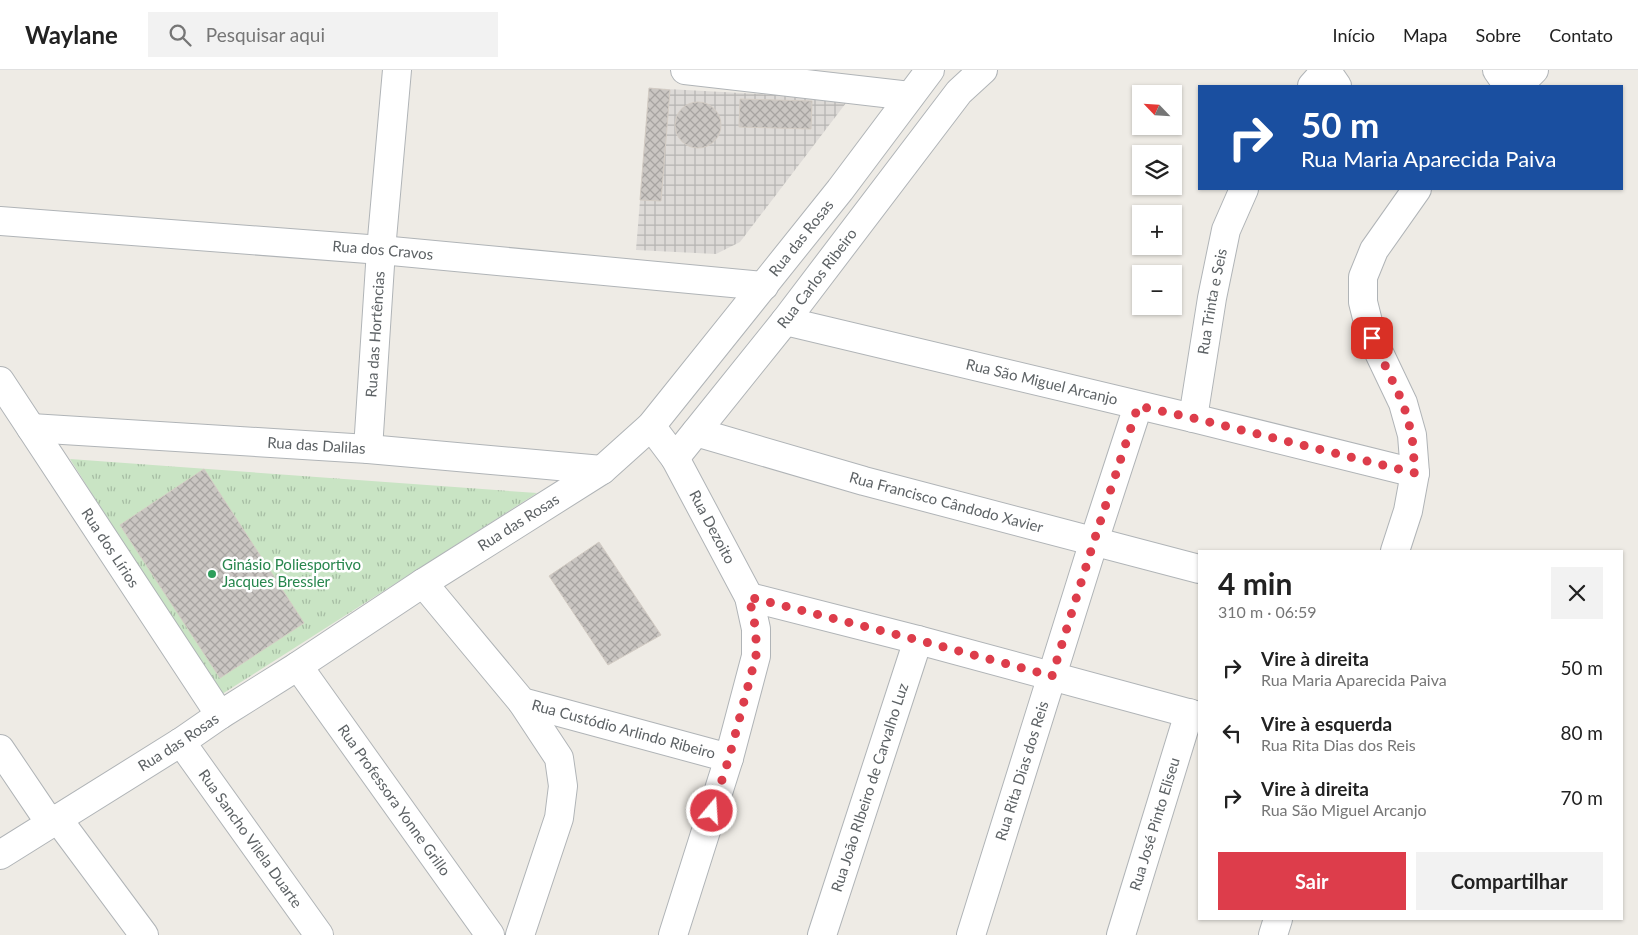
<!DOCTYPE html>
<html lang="pt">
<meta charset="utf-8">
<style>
:root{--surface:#fff;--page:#f2f2f2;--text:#222;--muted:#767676;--line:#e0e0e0;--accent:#dd3d4b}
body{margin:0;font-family:Lato,sans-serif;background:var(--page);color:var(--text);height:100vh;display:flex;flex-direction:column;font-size:19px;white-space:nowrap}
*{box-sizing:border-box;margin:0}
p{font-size:16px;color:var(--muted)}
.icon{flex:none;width:28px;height:28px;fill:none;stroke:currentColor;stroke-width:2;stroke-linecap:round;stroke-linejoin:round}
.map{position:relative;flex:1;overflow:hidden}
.sheet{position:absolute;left:1198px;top:480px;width:425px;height:370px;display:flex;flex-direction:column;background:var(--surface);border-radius:0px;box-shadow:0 1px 4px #0004}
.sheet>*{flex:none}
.hud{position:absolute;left:1198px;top:15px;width:425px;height:105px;border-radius:0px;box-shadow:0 1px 4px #0004;background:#1a4fa0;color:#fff;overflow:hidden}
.needle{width:32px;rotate:295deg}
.buttons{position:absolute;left:1132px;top:15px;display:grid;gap:10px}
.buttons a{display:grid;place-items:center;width:50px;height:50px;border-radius:0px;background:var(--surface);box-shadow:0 1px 4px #0004;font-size:25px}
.pin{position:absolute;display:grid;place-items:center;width:42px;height:42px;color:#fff;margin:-21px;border-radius:10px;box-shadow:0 2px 8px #0006}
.me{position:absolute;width:55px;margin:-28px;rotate:18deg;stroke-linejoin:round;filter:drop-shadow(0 0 4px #0008)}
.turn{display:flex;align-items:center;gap:18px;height:105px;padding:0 20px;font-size:22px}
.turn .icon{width:65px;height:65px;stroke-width:2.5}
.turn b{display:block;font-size:35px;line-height:42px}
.round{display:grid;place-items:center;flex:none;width:52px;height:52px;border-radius:0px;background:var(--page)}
.head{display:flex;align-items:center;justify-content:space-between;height:85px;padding:0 20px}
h1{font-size:30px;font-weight:700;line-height:38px}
.action{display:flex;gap:10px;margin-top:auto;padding:10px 20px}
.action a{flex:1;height:58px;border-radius:0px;background:var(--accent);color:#fff;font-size:20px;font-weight:700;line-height:58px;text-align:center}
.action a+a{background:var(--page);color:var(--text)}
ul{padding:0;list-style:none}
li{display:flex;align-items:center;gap:15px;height:65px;padding:0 20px}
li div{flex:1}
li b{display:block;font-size:19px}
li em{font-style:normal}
header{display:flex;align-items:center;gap:30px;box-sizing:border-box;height:70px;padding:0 25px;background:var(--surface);border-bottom:1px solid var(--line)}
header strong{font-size:24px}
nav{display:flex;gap:28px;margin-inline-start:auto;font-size:18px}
.search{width:350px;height:45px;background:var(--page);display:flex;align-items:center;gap:12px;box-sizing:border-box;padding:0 18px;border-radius:0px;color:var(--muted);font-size:19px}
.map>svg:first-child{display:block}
.industrial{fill:url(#industrial-grid)}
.park{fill:url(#park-tufts)}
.building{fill:url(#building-cross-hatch);stroke:#d3ccc4}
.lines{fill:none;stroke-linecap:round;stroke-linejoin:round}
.minor-casing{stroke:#b0b4b7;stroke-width:30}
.minor{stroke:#fff;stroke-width:28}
.route{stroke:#dd3d4b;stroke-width:9;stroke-dasharray:0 16.2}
.leisure-dot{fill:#2e9e5b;stroke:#fff;stroke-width:2}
.labels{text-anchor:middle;stroke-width:5;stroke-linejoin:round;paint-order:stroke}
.street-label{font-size:15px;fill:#5d6265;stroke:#fff}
.leisure-label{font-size:15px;fill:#27864d;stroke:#fff;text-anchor:start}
</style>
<header>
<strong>Waylane</strong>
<div class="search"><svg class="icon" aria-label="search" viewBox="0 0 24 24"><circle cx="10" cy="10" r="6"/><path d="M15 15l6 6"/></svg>Pesquisar aqui</div>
<nav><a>Início</a><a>Mapa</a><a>Sobre</a><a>Contato</a></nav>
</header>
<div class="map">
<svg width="1638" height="865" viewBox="0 0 1638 865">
<defs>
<pattern id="industrial-grid" width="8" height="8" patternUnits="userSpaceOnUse" patternTransform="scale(1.25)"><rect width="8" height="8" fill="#dddad7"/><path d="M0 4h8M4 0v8" fill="none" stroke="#b6b4b2"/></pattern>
<pattern id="park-tufts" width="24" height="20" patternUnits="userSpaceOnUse" patternTransform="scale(1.25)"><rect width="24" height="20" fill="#c9e4c4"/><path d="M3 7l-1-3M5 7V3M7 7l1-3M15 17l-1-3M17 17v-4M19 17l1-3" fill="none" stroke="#a6bca3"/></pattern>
<pattern id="building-cross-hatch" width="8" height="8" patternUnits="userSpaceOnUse" patternTransform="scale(1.25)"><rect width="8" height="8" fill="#cac6c2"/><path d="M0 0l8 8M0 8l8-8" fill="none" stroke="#a7a4a1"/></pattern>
</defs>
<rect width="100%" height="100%" fill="#eeebe5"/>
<path class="industrial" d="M649 18 849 29 740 172 716 184 636 180Z"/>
<path class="park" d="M70 389 537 423 219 626Z"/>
<path class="building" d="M649 18 670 20 661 131 640 130Z
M740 29 812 31 811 59 739 57Z
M675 55a23 23 0 1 1 46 0a23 23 0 1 1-46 0Z
M204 399 304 553 220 608 120 455Z
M599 472 661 565 608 595 549 506Z"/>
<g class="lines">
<defs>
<g id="minor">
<path d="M685 0 910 26"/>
<path d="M1497 0 1508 16"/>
<path d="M1312 16 1326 0 1337 16"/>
<path d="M1518 16 1534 0"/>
<path id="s1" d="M0 151 381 180 764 216"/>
<path id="s2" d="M785 251 1193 348 1415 403"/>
<path id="s3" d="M0 311 220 645"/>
<path id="s4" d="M1193 348 1212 228 1226 160 1244 119"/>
<path id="s5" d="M651 356 675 388 785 251 959 22 983 0"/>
<path id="s6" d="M31 358 368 379 602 400"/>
<path id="s7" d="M696 362 864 411 1199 499"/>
<path id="s8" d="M368 379 381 180 397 0"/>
<path d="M1395 481 1408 441 1415 403 1412 365 1403 333 1372 268 1363 232V207L1374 180 1417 119"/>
<path id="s9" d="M423 513 522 632 729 688"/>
<path d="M749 527 918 570 1199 646"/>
<path id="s10" d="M298 596 490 865"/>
<path id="s11" d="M181 672 319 865"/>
<path d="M0 679 50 753"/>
<path d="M57 748 144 865"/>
<path id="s12" d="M0 785 181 672 220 645 298 596 423 513 602 400 651 356 840 120 930 0"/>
<path d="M520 865 559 748 563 716 559 688 522 632"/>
<path d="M673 865 729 688 756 586V559L749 527 675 388"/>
<path id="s13" d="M822 865 918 570"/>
<path id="s14" d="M971 865 1094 471 1138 336"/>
<path id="s15" d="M1121 865 1189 643"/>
<path d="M1273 865 1278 849"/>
</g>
</defs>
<use href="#minor" class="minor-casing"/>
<use href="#minor" class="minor"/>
</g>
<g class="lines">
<path class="route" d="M712 741 729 688 756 586V560L749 527 918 570 1052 606 1094 471 1138 336 1193 348 1415 403 1412 365 1403 333 1372 268"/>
</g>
<circle class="leisure-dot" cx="212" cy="504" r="5"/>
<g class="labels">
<g class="street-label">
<text dy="5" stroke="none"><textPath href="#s12" startOffset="1021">Rua das Rosas</textPath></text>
<text dy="5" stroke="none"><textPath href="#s1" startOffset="384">Rua dos Cravos</textPath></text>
<text dy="5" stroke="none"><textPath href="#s5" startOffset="269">Rua Carlos Ribeiro</textPath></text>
<text dy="5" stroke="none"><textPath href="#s4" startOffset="118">Rua Trinta e Seis</textPath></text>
<text dy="5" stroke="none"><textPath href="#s8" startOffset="115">Rua das Hortências</textPath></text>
<text dy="5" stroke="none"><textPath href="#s2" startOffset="264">Rua São Miguel Arcanjo</textPath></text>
<text dy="5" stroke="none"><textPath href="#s6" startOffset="286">Rua das Dalilas</textPath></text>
<text dy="5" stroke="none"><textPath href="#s7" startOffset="260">Rua Francisco Cândodo Xavier</textPath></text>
<text dy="5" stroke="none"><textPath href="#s12" startOffset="616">Rua das Rosas</textPath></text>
<text transform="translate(712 457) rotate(62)" y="5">Rua Dezoito</text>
<text dy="5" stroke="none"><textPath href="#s3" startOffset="200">Rua dos Lírios</textPath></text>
<text dy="5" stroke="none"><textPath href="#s9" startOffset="260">Rua Custódio Arlindo Ribeiro</textPath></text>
<text dy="5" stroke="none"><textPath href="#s12" startOffset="211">Rua das Rosas</textPath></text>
<text dy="5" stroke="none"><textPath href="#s14" startOffset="172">Rua Rita Dias dos Reis</textPath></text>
<text dy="5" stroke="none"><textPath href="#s13" startOffset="155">Rua João RIbeiro de Carvalho Luz</textPath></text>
<text dy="5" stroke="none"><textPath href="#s10" startOffset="165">Rua Professora Yonne Grillo</textPath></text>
<text dy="5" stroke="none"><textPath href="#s15" startOffset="116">Rua José Pinto Eliseu</textPath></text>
<text dy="5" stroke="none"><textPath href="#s11" startOffset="119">Rua Sancho Vilela Duarte</textPath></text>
</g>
<g class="leisure-label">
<text x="222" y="500">Ginásio Poliesportivo<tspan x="222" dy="17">Jacques Bressler</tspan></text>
</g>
</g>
</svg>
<div class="buttons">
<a><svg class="needle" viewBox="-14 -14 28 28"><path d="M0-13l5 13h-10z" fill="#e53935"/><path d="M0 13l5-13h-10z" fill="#767676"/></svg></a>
<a><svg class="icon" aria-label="layers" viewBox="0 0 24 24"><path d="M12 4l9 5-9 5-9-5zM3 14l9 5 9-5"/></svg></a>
<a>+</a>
<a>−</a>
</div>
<div class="pin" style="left:1372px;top:268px;background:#d93025"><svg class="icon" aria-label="arrive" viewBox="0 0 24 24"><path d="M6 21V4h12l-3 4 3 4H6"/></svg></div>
<svg class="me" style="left:712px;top:741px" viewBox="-20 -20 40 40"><circle r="17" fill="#dd3d4b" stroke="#fff" stroke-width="3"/><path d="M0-11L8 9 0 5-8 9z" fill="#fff"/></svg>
<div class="hud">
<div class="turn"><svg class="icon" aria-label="right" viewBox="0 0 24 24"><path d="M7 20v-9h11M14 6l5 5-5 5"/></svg><div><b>50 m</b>Rua Maria Aparecida Paiva</div></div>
</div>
<section class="sheet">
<div class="head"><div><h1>4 min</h1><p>310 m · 06:59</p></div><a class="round"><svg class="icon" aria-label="close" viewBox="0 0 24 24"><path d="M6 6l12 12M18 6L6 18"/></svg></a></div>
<ul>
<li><svg class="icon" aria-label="right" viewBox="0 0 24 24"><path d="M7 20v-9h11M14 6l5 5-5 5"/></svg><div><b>Vire à direita</b><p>Rua Maria Aparecida Paiva</p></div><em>50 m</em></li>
<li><svg class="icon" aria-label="left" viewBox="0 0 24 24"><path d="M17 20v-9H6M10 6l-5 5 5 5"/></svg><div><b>Vire à esquerda</b><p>Rua Rita Dias dos Reis</p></div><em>80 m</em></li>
<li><svg class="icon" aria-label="right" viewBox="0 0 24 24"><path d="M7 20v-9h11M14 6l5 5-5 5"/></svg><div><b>Vire à direita</b><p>Rua São Miguel Arcanjo</p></div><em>70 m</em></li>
</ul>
<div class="action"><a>Sair</a><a>Compartilhar</a></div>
</section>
</div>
